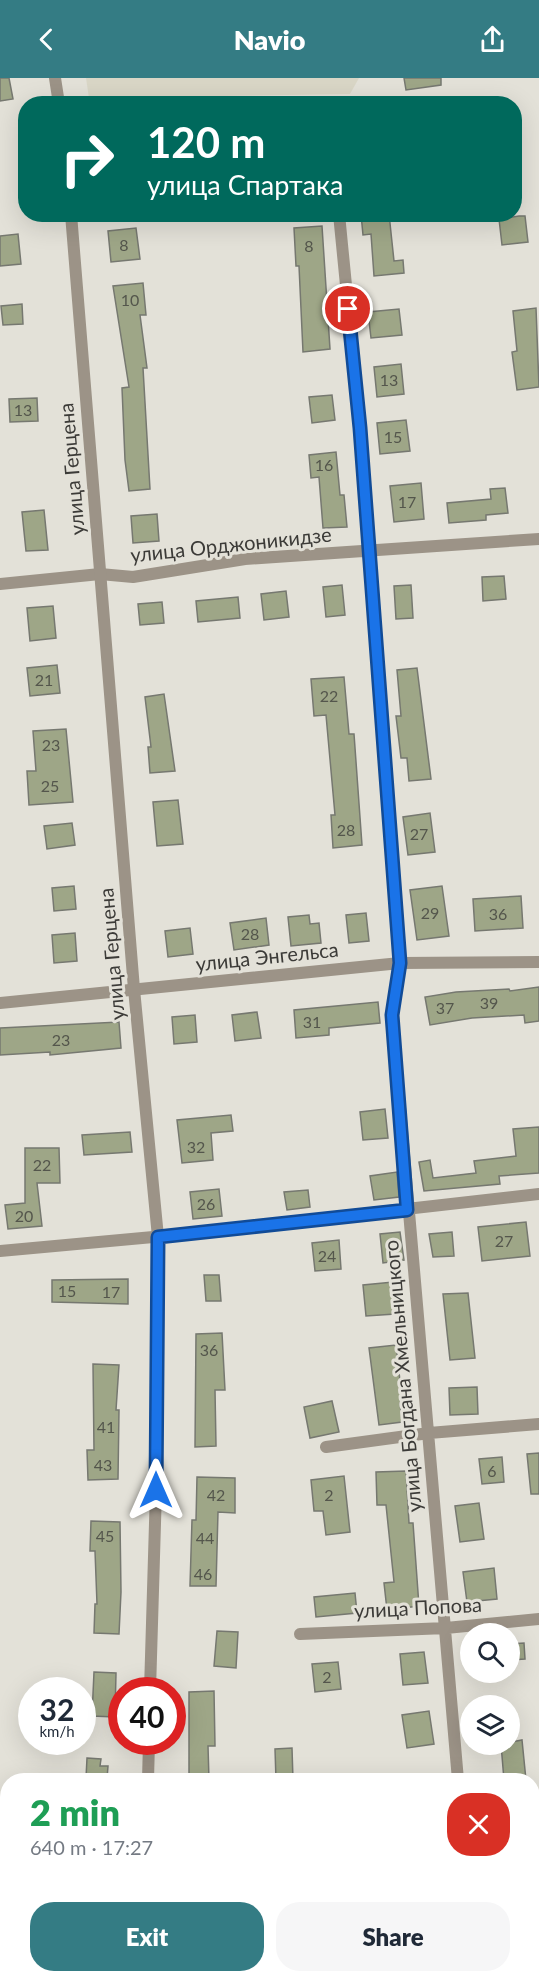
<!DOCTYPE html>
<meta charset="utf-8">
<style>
:root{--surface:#fff;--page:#f6f6f7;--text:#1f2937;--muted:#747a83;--accent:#347c84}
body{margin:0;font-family:Lato,sans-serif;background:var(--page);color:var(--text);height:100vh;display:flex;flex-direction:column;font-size:22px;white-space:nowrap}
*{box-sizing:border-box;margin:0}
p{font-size:20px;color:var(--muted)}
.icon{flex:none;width:33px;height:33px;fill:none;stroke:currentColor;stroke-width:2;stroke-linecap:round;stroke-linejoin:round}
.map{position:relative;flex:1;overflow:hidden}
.panel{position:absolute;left:0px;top:1695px;width:540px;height:210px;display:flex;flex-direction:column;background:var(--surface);border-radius:24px 24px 0 0;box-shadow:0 6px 24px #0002}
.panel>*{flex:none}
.top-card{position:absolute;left:18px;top:18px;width:504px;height:126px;border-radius:24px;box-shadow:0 6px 24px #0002;background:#00695c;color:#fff;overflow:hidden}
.buttons{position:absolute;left:460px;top:1545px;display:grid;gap:12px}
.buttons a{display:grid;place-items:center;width:60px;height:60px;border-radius:50%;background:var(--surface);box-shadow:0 6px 24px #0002;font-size:30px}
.speed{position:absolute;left:18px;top:1599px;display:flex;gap:12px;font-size:30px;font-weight:700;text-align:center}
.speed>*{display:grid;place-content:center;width:78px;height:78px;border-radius:50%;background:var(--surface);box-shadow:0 6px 24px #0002;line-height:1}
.speed small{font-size:15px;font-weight:400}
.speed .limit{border:9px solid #d22;background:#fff;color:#111}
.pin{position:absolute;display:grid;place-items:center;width:51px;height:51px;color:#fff;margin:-26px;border:3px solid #fff;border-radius:50%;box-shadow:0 2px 6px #0007}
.me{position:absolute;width:66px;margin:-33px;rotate:0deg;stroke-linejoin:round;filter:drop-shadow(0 0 4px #0008)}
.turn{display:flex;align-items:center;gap:21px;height:126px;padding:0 30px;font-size:27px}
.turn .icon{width:78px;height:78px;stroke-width:2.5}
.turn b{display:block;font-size:42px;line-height:51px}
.round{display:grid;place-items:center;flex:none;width:63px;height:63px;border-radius:24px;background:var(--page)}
.overview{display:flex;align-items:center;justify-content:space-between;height:102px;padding:0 30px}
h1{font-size:36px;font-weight:800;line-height:45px;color:#1e9e55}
.action{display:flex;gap:12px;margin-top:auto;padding:12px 30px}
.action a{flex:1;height:69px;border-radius:24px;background:var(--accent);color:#fff;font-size:24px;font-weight:800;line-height:69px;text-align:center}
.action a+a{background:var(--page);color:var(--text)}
header{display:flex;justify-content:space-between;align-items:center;height:78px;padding:0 30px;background:var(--accent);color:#fff;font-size:27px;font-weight:800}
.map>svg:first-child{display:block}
.built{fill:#d9d6c6}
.building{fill:#9ea687;stroke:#767870;stroke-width:1.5}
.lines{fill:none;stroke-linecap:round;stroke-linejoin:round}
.minor{stroke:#9c9387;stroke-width:12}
.tertiary{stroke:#9c9387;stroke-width:12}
.route-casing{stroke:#114b97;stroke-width:15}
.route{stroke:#1a73e8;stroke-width:10}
.labels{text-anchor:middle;stroke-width:6;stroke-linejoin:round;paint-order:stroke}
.number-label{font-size:16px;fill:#54564c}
.street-label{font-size:20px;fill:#3c3b38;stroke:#e3e1d8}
</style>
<header><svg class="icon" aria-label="back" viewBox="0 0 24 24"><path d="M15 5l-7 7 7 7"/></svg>Navio<svg class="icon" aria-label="share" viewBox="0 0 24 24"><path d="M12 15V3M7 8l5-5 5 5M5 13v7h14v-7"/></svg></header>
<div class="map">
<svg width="539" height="1905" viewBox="0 0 539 1905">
<rect width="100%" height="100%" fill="#e3e1d8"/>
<path class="built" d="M86 0H359L350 16 89 20Z"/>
<path class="building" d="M0 0H9L13 21 0 23Z
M404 0H441V7L406 12Z
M361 136H389L394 183 403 182 404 195 374 198 371 156 363 157Z
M519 138H525L528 164 502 167 499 141Z
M322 148 330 271 303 274 299 188H296L294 150Z
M136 150 140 181 111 184 108 153Z
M18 156 21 186 0 188V158Z
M143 205 146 237H140L147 290H143L150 411 129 413 125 382 122 310 129 309 113 208Z
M22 226 23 246 3 247 1 228Z
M536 230 539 309 517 312 512 274 517 273 513 233Z
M399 231 402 257 371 260 368 234Z
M401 286 404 316 377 319 374 289Z
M332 317 335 342 312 345 309 319Z
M37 320 38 343 10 344 9 321Z
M406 342 410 373 380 376 377 345Z
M336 374 340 417H344L347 449 323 450 319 399 311 400 309 377Z
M421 405 424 441 394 444 390 408Z
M505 410 508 435 486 437V442L449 445 447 425 491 421 490 411Z
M44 432 48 472 26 473 22 434Z
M157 436 159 463 133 465 131 438Z
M504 498 506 521 483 523 482 499Z
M342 507 345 537 326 539 323 509Z
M411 507 413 540 396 541 394 508Z
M286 513 289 539 264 542 261 516Z
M238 519 240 540 198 544 196 523Z
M162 524 164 545 140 547 138 526Z
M53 528 56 560 30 563 27 530Z
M57 587 60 615 30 618 27 590Z
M417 590 431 701 409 703 407 680H401L396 638H401L397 592Z
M344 599 349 656H354L362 767 333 770 331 737H335L326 637 314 638 311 601Z
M164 616 175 693 150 695 148 669H151L145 619Z
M66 651 73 724 29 727 27 693H36L33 653Z
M178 722 183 766 157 768 153 724Z
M430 735 435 774 408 777 403 739Z
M72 745 75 767 47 771 44 748Z
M74 808 76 831 54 833 52 810Z
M442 808 449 858 417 862 410 812Z
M521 818 523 850 475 853 473 821Z
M366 835 369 863 349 865 346 837Z
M309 837 310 846 319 845 321 865 291 868 288 839Z
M266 840 269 867 234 872 230 845Z
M190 850 193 876 168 879 165 853Z
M75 855 77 883 54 885 52 857Z
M539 909V943L525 945 524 937 472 940 430 947 425 919 456 914 509 911 510 913Z
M378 924 380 945 329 950V957L296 960 294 932Z
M257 934 261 960 235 963 232 937Z
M195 937 197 964 174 966 172 939Z
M119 944 121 970 50 977V974L0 977V950Z
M385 1031 388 1060 363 1062 360 1034Z
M231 1037 233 1053 211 1055 213 1082 182 1085 177 1042Z
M539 1049V1095L499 1098 500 1106 424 1113 419 1084 430 1082 433 1100 476 1095 474 1083 516 1078 513 1051Z
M130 1054 132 1074 84 1077 82 1057Z
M25 1070H59L60 1105H37L42 1148 8 1151 5 1127 25 1125Z
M397 1094 399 1119 374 1122 370 1098Z
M219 1111 222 1138 193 1141 190 1114Z
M308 1112 310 1129 287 1132 284 1114Z
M526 1144 530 1178 482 1183 478 1149Z
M400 1154 404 1182 383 1185 380 1156Z
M452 1154 454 1178 433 1179 429 1156Z
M339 1162 341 1191 315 1193 312 1165Z
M204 1197H219L221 1223H206Z
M128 1201V1226L52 1224V1202Z
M393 1204 395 1236 366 1238 363 1207Z
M468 1215 475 1280 450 1282 443 1216Z
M222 1255 225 1312H215L216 1368 195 1369 196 1256Z
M396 1267 400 1303 404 1302 407 1324 400 1325 402 1344 379 1347 369 1270Z
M93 1286 119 1287 116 1332H119L118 1401 88 1402 87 1372H94Z
M477 1309 478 1336 450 1337 449 1310Z
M332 1323 339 1354 310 1360 304 1329Z
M539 1375V1416H531L527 1376Z
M502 1379 504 1404 482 1406 479 1381Z
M406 1393 409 1445H413L419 1528 387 1532 384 1505 394 1504 386 1427H377L376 1394Z
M344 1398 350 1454 326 1457 323 1433H314L311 1402Z
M197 1399 235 1400V1435L218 1434 216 1508H190L192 1442H196Z
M479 1425 484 1461 460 1464 455 1428Z
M91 1443 120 1444 121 1514 119 1556 94 1555 95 1526H97L95 1473H90Z
M494 1490 497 1521 467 1524 463 1494Z
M355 1515 357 1535 316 1539 314 1519Z
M217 1553 238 1554 236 1590 214 1588Z
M524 1565 525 1581 510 1582V1566Z
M424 1574 428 1605 403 1607 400 1576Z
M338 1584 341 1611 315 1614 312 1586Z
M94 1594 116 1595 115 1639 92 1638Z
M214 1613 215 1668H208L209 1702H189V1614Z
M429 1633 434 1666 407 1670 402 1637Z
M522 1662 526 1702H504L501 1666Z
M292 1670 293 1702H276L275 1671Z
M87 1680 101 1681 100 1688H108L107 1701 86 1700Z"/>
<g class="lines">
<path class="minor" d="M339 136 360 350 400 885 392 937 458 1702
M0 506 100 496 133 499 245 481 539 461
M0 925 400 885 539 884
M0 1173 186 1156 539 1116
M326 1369 429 1355 539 1346
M300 1556 446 1550 539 1541
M532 1725 539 1724
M532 1885H539
M390 1905 441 1898"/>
<path class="tertiary" d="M55 0 59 26
M71 136 134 911 158 1159 156 1412 150 1612
M148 1702 149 1664
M136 1905 137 1898"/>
</g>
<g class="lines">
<defs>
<path id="route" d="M156 1412 158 1159 407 1132 392 937 400 885 360 350 348 231"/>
</defs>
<use href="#route" class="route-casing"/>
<use href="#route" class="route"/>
</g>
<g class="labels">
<g class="number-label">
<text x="124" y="173">8</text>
<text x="309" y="174">8</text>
<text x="130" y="228">10</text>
<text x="389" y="308">13</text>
<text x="23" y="338">13</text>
<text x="393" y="365">15</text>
<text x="324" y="393">16</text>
<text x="407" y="430">17</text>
<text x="44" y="608">21</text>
<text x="329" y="624">22</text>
<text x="51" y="673">23</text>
<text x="50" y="714">25</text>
<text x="346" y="758">28</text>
<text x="419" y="762">27</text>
<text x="430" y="841">29</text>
<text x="498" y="842">36</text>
<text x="250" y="862">28</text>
<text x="489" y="931">39</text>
<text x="445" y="936">37</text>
<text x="312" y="950">31</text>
<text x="61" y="968">23</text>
<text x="196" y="1075">32</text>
<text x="42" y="1093">22</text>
<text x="206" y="1132">26</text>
<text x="24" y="1144">20</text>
<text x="504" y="1169">27</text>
<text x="327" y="1184">24</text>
<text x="67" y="1219">15</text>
<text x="111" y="1220">17</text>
<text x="209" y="1278">36</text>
<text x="106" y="1355">41</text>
<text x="103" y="1393">43</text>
<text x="492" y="1399">6</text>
<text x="216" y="1423">42</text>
<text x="329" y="1423">2</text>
<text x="105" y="1464">45</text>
<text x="205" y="1466">44</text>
<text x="203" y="1502">46</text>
<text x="327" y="1605">2</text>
</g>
<g class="street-label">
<text transform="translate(72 391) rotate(-95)" y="7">улица Герцена</text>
<text transform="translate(231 467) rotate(-6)" y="7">улица Орджоникидзе</text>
<text transform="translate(112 876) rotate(-95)" y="7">улица Герцена</text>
<text transform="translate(267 879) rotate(-6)" y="7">улица Энгельса</text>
<text transform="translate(403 1298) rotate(-95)" y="7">улица Богдана Хмельницкого</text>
<text transform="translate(418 1530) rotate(-3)" y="7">улица Попова</text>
</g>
</g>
</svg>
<div class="buttons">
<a><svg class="icon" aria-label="search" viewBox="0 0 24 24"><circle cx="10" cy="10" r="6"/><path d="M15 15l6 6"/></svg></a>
<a><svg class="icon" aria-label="layers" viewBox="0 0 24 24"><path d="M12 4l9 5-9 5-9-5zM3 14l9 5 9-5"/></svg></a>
</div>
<div class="speed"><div>32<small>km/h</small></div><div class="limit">40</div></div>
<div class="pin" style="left:348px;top:231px;background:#d93025"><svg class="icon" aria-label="arrive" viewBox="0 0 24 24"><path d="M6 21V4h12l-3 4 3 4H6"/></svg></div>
<svg class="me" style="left:156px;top:1412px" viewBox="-20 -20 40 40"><path d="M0-17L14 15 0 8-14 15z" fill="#1a73e8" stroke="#fff" stroke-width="4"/></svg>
<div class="top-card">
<div class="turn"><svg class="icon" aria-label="right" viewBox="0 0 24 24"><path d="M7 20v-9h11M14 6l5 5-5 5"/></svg><div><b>120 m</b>улица Спартака</div></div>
</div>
<section class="panel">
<div class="overview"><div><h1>2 min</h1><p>640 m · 17:27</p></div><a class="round" style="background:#d93025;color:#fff"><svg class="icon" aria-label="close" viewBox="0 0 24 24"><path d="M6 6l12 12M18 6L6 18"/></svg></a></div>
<div class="action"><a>Exit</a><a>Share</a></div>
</section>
</div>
